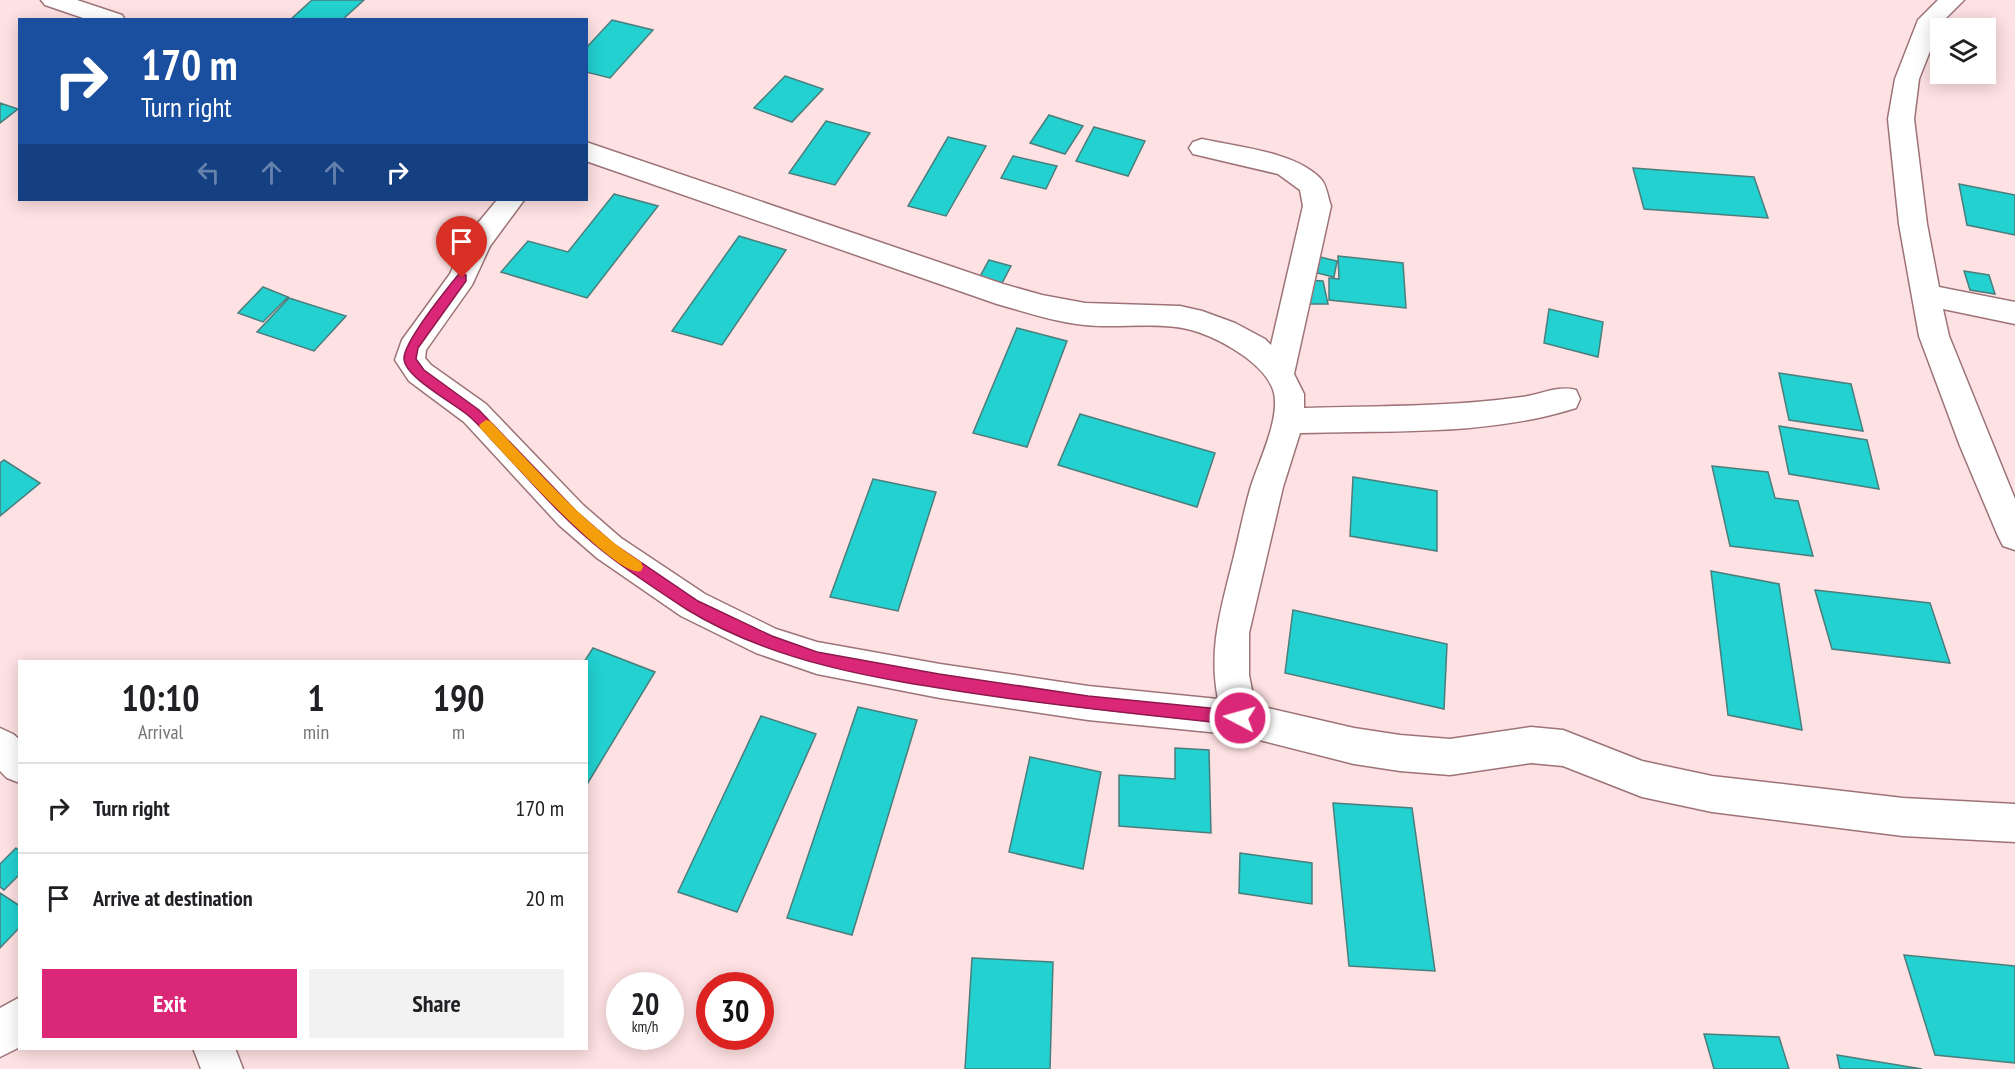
<!DOCTYPE html>
<style>
:root{--surface:#fff;--page:#f2f2f2;--text:#202124;--muted:#757577;--line:#e0e0e0;--accent:#db2777}
body{margin:0;font-family:"PT Sans Narrow",sans-serif;background:var(--page);color:var(--text);height:100vh;display:flex;flex-direction:column;font-size:22px;white-space:nowrap}
*{box-sizing:border-box;margin:0}
p{font-size:20px;color:var(--muted)}
.icon{flex:none;width:33px;height:33px;fill:none;stroke:currentColor;stroke-width:2;stroke-linecap:round;stroke-linejoin:round}
.map{position:relative;flex:1;overflow:hidden}
.drawer{position:absolute;left:18px;top:660px;width:570px;height:390px;display:flex;flex-direction:column;background:var(--surface);border-radius:0px;box-shadow:0 3px 15px #0003}
.drawer>*{flex:none}
.top-card{position:absolute;left:18px;top:18px;width:570px;height:183px;border-radius:0px;box-shadow:0 3px 15px #0003;background:#1a4fa0;color:#fff;overflow:hidden}
.buttons{position:absolute;left:1930px;top:18px;display:grid;gap:12px}
.buttons a{display:grid;place-items:center;width:66px;height:66px;border-radius:0px;background:var(--surface);box-shadow:0 3px 15px #0003;font-size:30px}
.speed{position:absolute;left:606px;top:972px;display:flex;gap:12px;font-size:30px;font-weight:700;text-align:center}
.speed>*{display:grid;place-content:center;width:78px;height:78px;border-radius:50%;background:var(--surface);box-shadow:0 3px 15px #0003;line-height:1}
.speed small{font-size:15px;font-weight:400}
.speed .limit{border:9px solid #d22;background:#fff;color:#111}
.pin{position:absolute;display:grid;place-items:center;width:51px;height:51px;color:#fff;margin:-62px -26px;border-radius:50% 50% 50% 0;rotate:-45deg;box-shadow:0 0 6px #0007}
.pin .icon{rotate:45deg}
.me{position:absolute;width:66px;margin:-33px;rotate:276deg;stroke-linejoin:round;filter:drop-shadow(0 0 4px #0008)}
.turn{display:flex;align-items:center;gap:21px;height:126px;padding:0 24px;font-size:27px}
.turn .icon{width:78px;height:78px;stroke-width:2.5}
.turn b{display:block;font-size:42px;line-height:51px}
.lanes{display:flex;align-items:center;height:57px;padding:0 24px;background:#0003;justify-content:center;gap:30px;direction:ltr}
.lanes .off{opacity:.35}
.eta{display:flex;justify-content:space-evenly;align-items:center;height:102px;text-align:center}
.eta b{font-size:36px;font-weight:800;line-height:42px}
.action{display:flex;gap:12px;margin-top:auto;padding:12px 24px}
.action a{flex:1;height:69px;border-radius:0px;background:var(--accent);color:#fff;font-size:24px;font-weight:800;line-height:69px;text-align:center}
.action a+a{background:var(--page);color:var(--text)}
ul{padding:0;list-style:none}
li{display:flex;align-items:center;gap:18px;height:90px;padding:0 24px;border-top:2px solid var(--line)}
li div{flex:1}
li b{display:block;font-size:22px}
li em{font-style:normal}
.map>svg:first-child{display:block}
.building{fill:#22d1d0;stroke:#4b7d7c;stroke-width:1.5}
.lines{fill:none;stroke-linecap:round;stroke-linejoin:round}
.minor-casing{stroke:#9d7376;stroke-width:3}
.minor{fill:#fff;fill-rule:evenodd}
.route{fill:#db2777;stroke:#8e194d;stroke-width:1.5}
.slow{fill:#f59e0b}
</style>
<div class="map">
<svg width="2015" height="1069" viewBox="0 0 2015 1069">
<rect width="100%" height="100%" fill="#fee1e2"/>
<path class="building" d="M312 0H364L342 20H290Z
M612 20 653 30 610 78 586 72V48Z
M785 76 823 89 792 122 754 108Z
M0 103 18 109 0 123Z
M1049 115 1083 126 1065 154 1030 143Z
M826 121 870 133 835 185 789 173Z
M1094 127 1145 141 1128 176 1076 161Z
M948 137 986 146 946 216 908 206Z
M1013 156 1057 166 1046 189 1001 178Z
M1633 168 1754 177 1768 218 1644 209Z
M1959 184 2015 195V235L1967 225Z
M614 194 658 206 587 298 501 272 528 241 568 252Z
M739 236 786 250 722 345 672 331Z
M1338 256 1403 263 1406 308 1329 300V278L1339 279Z
M1320 257 1337 261 1334 277 1317 273Z
M989 260 1011 266 1000 287 978 280Z
M1964 271 1989 275 1995 294 1970 290Z
M1305 280 1323 281 1328 304H1310Z
M263 287 288 297 263 322 238 313Z
M289 298 346 316 314 351 257 332Z
M1549 309 1603 322 1598 357 1544 343Z
M1017 328 1067 341 1027 447 973 433Z
M1779 373 1851 384 1863 431 1789 420Z
M1080 414 1215 453 1197 507 1058 465Z
M1779 426 1867 440 1879 489 1789 474Z
M4 460 40 483 0 516V463Z
M1712 466 1768 472 1775 498 1798 501 1813 556 1730 546Z
M1353 477 1437 491V551L1350 536Z
M873 479 936 492 898 611 830 597Z
M1711 571 1779 584 1802 730 1728 715Z
M1815 590 1930 603 1950 663 1832 649Z
M1293 610 1447 644 1444 709 1285 673Z
M593 648 655 672 586 786V662H584Z
M858 707 917 720 852 935 787 918Z
M761 716 816 734 737 912 678 892Z
M1175 748 1209 750 1211 833 1119 826V775L1175 779Z
M1030 757 1101 772 1083 869 1009 852Z
M1333 803 1412 808 1435 971 1349 966Z
M16 848 20 851V874L4 890 0 887V864Z
M1240 853 1312 863V904L1239 893Z
M0 893 20 906V927L0 948Z
M1904 955 2015 966V1063L1935 1055Z
M972 958 1053 962 1050 1069H965Z
M1704 1034 1779 1037 1789 1069H1714Z
M1837 1055 1922 1069H1840Z"/>
<g class="lines">
<defs>
<path id="minor" d="M41 0H77L122 15 125 20H89L45 5Z
M1938 0H1964L1941 23 1919 79 1914 119 1927 224 1939 287 2015 302V324L1943 309 1949 336 2015 499V550L2003 546 1998 536 1960 446 1919 336 1899 224 1888 119 1895 79 1918 20Z
M1202 139C1238 147 1296 152 1321 179 1327 186 1328 198 1331 206L1294 374 1304 394V408C1376 406 1450 407 1522 397 1540 395 1558 385 1576 390L1580 399 1576 408C1488 436 1391 430 1300 433L1283 487 1249 633V675L1255 705 1354 728 1400 735 1450 739 1531 727 1563 730 1642 761 1712 776 1903 798 2015 804V842L1903 836 1712 812 1642 797 1563 766 1531 763 1450 775 1400 771 1354 764 1240 735 1088 720 940 698 817 674 756 653 681 616 597 558 559 525 464 422 409 381 395 360 402 340 450 274 468 235 497 200H524L490 246 472 285 426 350 425 358 431 365 486 404 583 505 621 538 705 594 776 629 817 642 940 664 1088 686 1218 699C1208 649 1221 609 1233 560 1239 536 1244 510 1251 486 1259 461 1280 419 1274 393 1267 365 1224 341 1198 332 1163 320 1122 329 1085 325 1055 322 1026 312 997 304L586 161V142L1003 284 1042 295 1085 303 1180 306 1202 311 1235 323 1265 339 1271 345 1303 206 1300 190 1278 174 1193 154 1189 148 1193 142Z
M0 728 13 734 20 740V783L7 778 0 771Z
M20 997V1047L0 1057V1008Z
M193 1048H235L243 1069H201Z"/>
</defs>
<use href="#minor" class="minor-casing"/>
<use href="#minor" class="minor"/>
</g>
<path class="route" d="M462 274 466 275V281L418 348 416 359 424 370 479 410 576 511 614 544 698 601 772 636 817 652 939 674 1088 696 1240 711 1245 713 1247 718 1245 723 1240 725C1152 716 1065 707 978 694 878 679 774 663 686 609 659 591 629 572 604 552 562 519 528 478 492 440 485 432 478 424 470 417 456 404 405 378 404 359 403 342 446 290 458 275Z"/>
<path class="slow" d="M486 420 490 421C538 471 583 524 641 562L643 567 641 571C617 580 502 451 481 429L479 425Z"/>
</svg>
<div class="buttons">
<a><svg class="icon" aria-label="layers" viewBox="0 0 24 24"><path d="M12 4l9 5-9 5-9-5zM3 14l9 5 9-5"/></svg></a>
</div>
<div class="speed"><div>20<small>km/h</small></div><div class="limit">30</div></div>
<div class="pin" style="left:462px;top:278px;background:#d93025"><svg class="icon" aria-label="arrive" viewBox="0 0 24 24"><path d="M6 21V4h12l-3 4 3 4H6"/></svg></div>
<svg class="me" style="left:1240px;top:718px" viewBox="-20 -20 40 40"><circle r="17" fill="#db2777" stroke="#fff" stroke-width="3"/><path d="M0-11L8 9 0 5-8 9z" fill="#fff"/></svg>
<div class="top-card">
<div class="turn"><svg class="icon" aria-label="right" viewBox="0 0 24 24"><path d="M7 20v-9h11M14 6l5 5-5 5"/></svg><div><b>170 m</b>Turn right</div></div>
<div class="lanes"><svg class="icon off" aria-label="left" viewBox="0 0 24 24"><path d="M17 20v-9H6M10 6l-5 5 5 5"/></svg><svg class="icon off" aria-label="ahead" viewBox="0 0 24 24"><path d="M12 20V5M6 11l6-6 6 6"/></svg><svg class="icon off" aria-label="ahead" viewBox="0 0 24 24"><path d="M12 20V5M6 11l6-6 6 6"/></svg><svg class="icon" aria-label="right" viewBox="0 0 24 24"><path d="M7 20v-9h11M14 6l5 5-5 5"/></svg></div>
</div>
<section class="drawer">
<div class="eta">
<div><b>10:10</b><p>Arrival</p></div>
<div><b>1</b><p>min</p></div>
<div><b>190</b><p>m</p></div>
</div>
<ul>
<li><svg class="icon" aria-label="right" viewBox="0 0 24 24"><path d="M7 20v-9h11M14 6l5 5-5 5"/></svg><div><b>Turn right</b></div><em>170 m</em></li>
<li><svg class="icon" aria-label="arrive" viewBox="0 0 24 24"><path d="M6 21V4h12l-3 4 3 4H6"/></svg><div><b>Arrive at destination</b></div><em>20 m</em></li>
</ul>
<div class="action"><a>Exit</a><a>Share</a></div>
</section>
</div>
